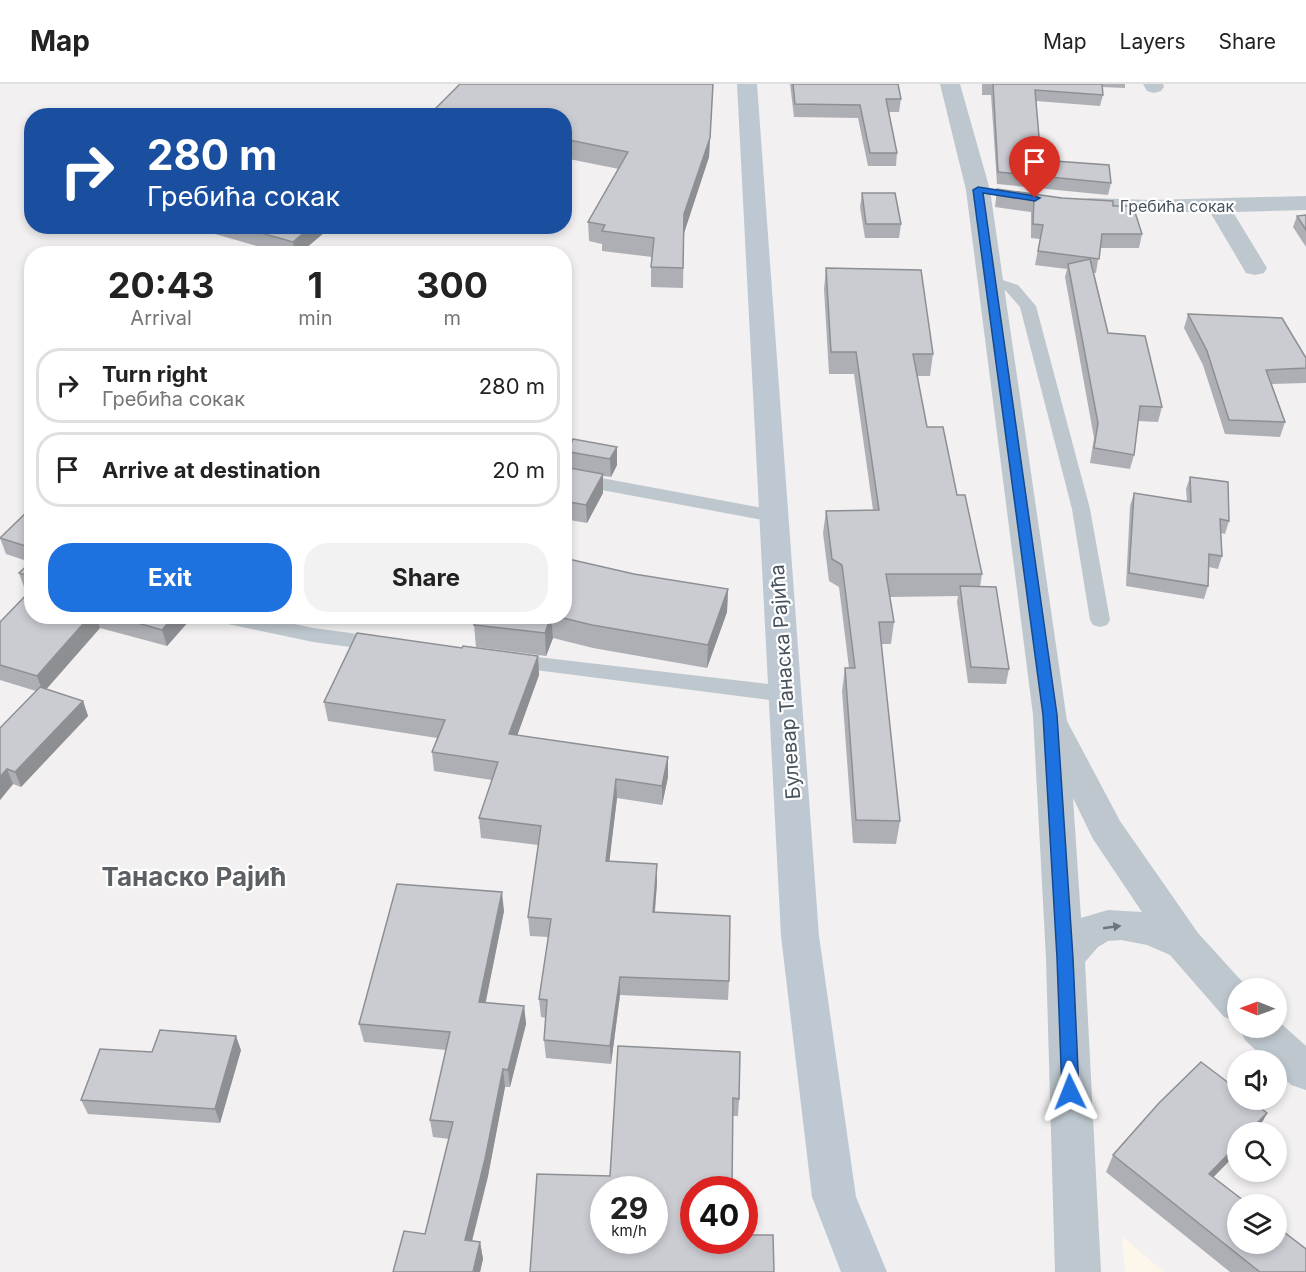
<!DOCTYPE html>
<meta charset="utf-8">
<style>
:root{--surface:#fff;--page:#f2f2f2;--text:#222;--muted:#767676;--line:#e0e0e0;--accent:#1e72df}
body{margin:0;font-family:Inter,sans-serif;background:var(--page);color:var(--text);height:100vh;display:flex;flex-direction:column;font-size:22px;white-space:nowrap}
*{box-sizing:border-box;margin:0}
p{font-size:20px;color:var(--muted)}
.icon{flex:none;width:33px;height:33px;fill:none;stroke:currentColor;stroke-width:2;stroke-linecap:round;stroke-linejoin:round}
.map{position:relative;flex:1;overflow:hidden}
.side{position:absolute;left:24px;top:162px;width:548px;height:378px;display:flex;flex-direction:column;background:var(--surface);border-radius:24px;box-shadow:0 3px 9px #0003}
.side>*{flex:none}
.top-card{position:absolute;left:24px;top:24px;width:548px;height:126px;border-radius:24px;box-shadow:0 3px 9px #0003;background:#1a4fa0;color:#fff;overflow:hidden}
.needle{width:39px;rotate:271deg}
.tools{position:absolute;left:1227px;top:894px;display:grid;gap:12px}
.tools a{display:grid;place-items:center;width:60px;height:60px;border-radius:50%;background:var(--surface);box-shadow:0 3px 9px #0003;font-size:30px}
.speed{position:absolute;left:590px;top:1092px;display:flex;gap:12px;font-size:30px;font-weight:700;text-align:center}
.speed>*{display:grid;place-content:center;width:78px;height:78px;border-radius:50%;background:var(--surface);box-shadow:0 3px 9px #0003;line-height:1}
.speed small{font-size:15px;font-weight:400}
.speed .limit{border:9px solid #d22;background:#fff;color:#111}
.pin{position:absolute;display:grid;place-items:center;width:51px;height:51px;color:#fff;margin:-62px -26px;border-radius:50% 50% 50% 0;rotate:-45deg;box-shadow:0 0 6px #0007}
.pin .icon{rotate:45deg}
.me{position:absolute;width:66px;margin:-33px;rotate:358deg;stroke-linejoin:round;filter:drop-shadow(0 0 4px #0008)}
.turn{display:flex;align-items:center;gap:21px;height:126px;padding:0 24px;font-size:27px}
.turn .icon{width:78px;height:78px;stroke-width:2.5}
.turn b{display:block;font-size:42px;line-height:51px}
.eta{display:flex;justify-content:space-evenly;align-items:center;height:102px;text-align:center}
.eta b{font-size:36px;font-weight:700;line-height:42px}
.button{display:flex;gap:12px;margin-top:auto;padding:12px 24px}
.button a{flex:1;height:69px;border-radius:24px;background:var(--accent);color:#fff;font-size:24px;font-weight:700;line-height:69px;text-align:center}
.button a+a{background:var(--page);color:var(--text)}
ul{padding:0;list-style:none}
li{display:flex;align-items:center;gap:18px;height:75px;margin:0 12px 9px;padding:0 12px;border:3px solid var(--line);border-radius:24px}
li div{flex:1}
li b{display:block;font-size:22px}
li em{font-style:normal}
header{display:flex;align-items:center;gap:36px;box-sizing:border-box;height:84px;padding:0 30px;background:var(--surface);border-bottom:2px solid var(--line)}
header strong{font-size:28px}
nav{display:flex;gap:33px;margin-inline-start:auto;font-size:21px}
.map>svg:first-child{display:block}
.commercial{fill:#fcf7ea}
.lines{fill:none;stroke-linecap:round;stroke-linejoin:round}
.service{fill:#bec7ce;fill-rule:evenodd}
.minor{fill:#bec7ce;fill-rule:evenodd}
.tertiary{fill:#bec7ce;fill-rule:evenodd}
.secondary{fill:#bec8d3;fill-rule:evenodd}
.wall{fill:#aeafb5}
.shaded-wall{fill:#8d8f93}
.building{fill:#caccd2;stroke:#8d8f93;stroke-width:1.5;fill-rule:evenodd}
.oneway{fill:#6b767f}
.route{fill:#1e72df;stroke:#144a91;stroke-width:1.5}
.labels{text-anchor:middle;stroke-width:4.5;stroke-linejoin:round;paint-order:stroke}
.far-street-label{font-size:16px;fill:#48535d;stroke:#fff}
.street-label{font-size:20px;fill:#48535d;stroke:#fff}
.district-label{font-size:26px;font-weight:bold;fill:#5c6065;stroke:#fff}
</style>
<header>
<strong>Map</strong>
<nav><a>Map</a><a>Layers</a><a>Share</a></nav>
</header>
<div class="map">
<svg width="1306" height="1188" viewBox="0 0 1306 1188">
<rect width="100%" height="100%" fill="#f2f0f0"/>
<path class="commercial" d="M1122 1152 1164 1188H1125Z"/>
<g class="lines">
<path class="service" d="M990 192 1018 201 1036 222 1090 425 1110 536 1107 541 1100 543 1093 541 1090 536 1072 425 1020 223 1006 207 984 200 982 197 984 194Z
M564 387 774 426 781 428 783 432 781 436 774 438 564 399Z
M213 532H258L313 544 380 553 387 555 390 560 387 565 380 567 313 558 223 539 216 537Z
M512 570 785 602 792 605 796 610 792 615 785 618 505 582 502 577 505 572Z"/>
<path class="minor" d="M1143 0H1163L1164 3 1161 7 1154 9 1147 7Z
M1306 112V126L1233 128 1267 184 1264 189 1255 191 1246 189 1210 128H1089L1081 126 1077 121 1081 116 1089 114 1150 116Z"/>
<path class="tertiary" d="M940 0H960L990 106 1067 637 1120 737 1198 849 1248 904H1238V938L1224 933 1170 871 1147 861 1121 856 1108 857 1098 863 1085 878 1101 1188H1055L1046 874 1033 631 966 106ZM1073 714 1093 755 1142 828 1108 826 1081 834Z
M1276 935 1306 962V1006L1291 1001 1276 986V976H1266L1245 956 1239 944H1276Z"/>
<path class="secondary" d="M737 0H757L819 852 856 1113 887 1188H841L812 1113 781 852Z"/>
</g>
<path class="wall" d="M713 0 709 73 684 149 683 204 651 203V183L652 173 602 167V160L589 157 588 138 619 85 564 74V32Z
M790 0H898L901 15 899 28H889L897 69 896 82H868L858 34 794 33Z
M982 0H1125V4L1102 3 1103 11 1100 22 1036 17 1041 76 1111 99 1108 111 997 100 991 11H982Z
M997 105 1113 122 1142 150 1139 164H1100L1096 189H1094L1108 249 1162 323 1158 338 1138 337 1134 371 1130 385 1090 379 1094 354 1065 193 1067 185 1035 181 1040 155 1031 154V128L995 123Z
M862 109 901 140 899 154H865L860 123Z
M1306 131V163L1293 143 1297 132Z
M187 142H332L299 170H285Z
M826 184 933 270 930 292H917L927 343 957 411 982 490 980 503 1009 585 1006 600 968 599 957 518 958 512 890 513 894 538 891 560H881L900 737 896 760 853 759 842 607 845 584H849L839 503 829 497 823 449 826 427 873 426 854 290H829L824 205Z
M1188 230 1306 274V299L1272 300 1285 338 1280 353 1225 350 1203 281 1184 244Z
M564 360 617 363V381L611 393 603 392V409L587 439 564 435Z
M1190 393 1229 437 1225 450 1221 449 1222 472 1218 485 1209 483 1208 502 1204 515 1126 502 1130 422 1134 409 1187 417 1186 405Z
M32 423V532H188L189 537 167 562 100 544 46 605 83 617 88 632 21 703 13 700 0 716V644L36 607 0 596V538L29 507 25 506 19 489 30 478 6 470 0 454Z
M634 490 728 505 727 528 707 584 593 564 553 554 546 572 476 563 474 541 479 532H564Z
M462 564 538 572 539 591 517 651 668 673V693L662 721 617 714 609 778 657 799 655 828 729 897 728 916 620 911 611 980 546 974 544 956 546 934 541 933 539 915 548 853 530 852 528 833 538 761 481 754 479 734 492 696 434 687 432 668 437 654 328 637 324 618Z
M504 827 485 919 524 922 526 940 510 1003H505L488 1092 472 1157 480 1158 483 1175 480 1188H393L425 1150 449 1055 433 1053 430 1036 446 966 364 958 359 940Z
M618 962 739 1015 738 1032H733L693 1156 610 1092Z
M241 966 220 1039 88 1030 81 1016 152 968Z
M1267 1029 1258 1046 1213 1093 1306 1188H1230L1106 1088 1113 1071Z"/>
<path class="shaded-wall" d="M713 0 709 73 684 149V130Z
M312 142H332L299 170H295L293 158Z
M617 363V381L611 393 610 375Z
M603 390V409L587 439 586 421Z
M728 505 727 528 707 584 708 561Z
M90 532H96L100 544 43 609 37 592Z
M174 532H188L189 537 167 562 162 546Z
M551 532 553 554 546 572 545 549Z
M538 572 539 591 511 669 509 650Z
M83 617 88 632 21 703 15 688Z
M668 673V693L662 721V702Z
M7 685 13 700 0 716V693Z
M616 695 617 714 607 797 606 777Z
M657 780V799L653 847V828Z
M502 808 504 827 482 937 479 918Z
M620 893V911L611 980 610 962Z
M524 922 526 940 510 1003 508 986Z
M236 952 241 966 220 1039 215 1025Z
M503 985 505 1003 488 1092 468 1173 465 1156Z
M1267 1029 1258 1046 1255 1048H1248Z
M1238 1060V1068L1200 1107 1209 1090Z
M480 1158 483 1175 480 1188H473Z"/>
<path class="building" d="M460 0H713L710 54 684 130 683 184 651 183 654 154 602 147 605 141 588 138 628 68 564 55V32H428Z
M793 0H898L901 15H886L897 69H870L860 21 795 20Z
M993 0H1102L1103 11 1035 6 1041 76 1109 81 1111 99 998 88Z
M997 105 1062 114 1113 117V122H1133L1142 150H1102L1099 175 1038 167 1043 141 1033 140 1034 114 997 109Z
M862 109H895L901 140H866Z
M1306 131V146L1297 132Z
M236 142H312L293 158Z
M1090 175 1108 249 1145 252 1162 323 1140 322 1134 371 1094 364 1098 339 1068 180Z
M826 184 921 186 933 270H913L927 343H943L957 411H965L982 490H886L894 538H879L900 737 856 736 845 584H855L842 481 832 475 826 427 879 426 856 268H831Z
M1188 230 1282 234 1306 274V284L1266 286 1285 338 1229 336 1207 267Z
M573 355 617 363 610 375 564 367V360L570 361Z
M564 383 603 390 586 421 564 417Z
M1190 393 1228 398 1229 437 1220 435 1222 472 1209 470 1208 502 1129 489 1134 409 1191 418Z
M32 423V464L0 454Z
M564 474 634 490 728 505 708 561 592 541 555 532H564Z
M32 477V493L19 489Z
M960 502 996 503 1009 585 971 583Z
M32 505V532H90L37 592 0 581V538Z
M113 532H174L162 546Z
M479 532H551L545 549 474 541Z
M357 549 462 564 463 562 538 572 509 650 668 673 662 702 616 695 606 777 657 780 653 828 730 832 729 897 620 893 610 962 544 956 547 916 539 915 551 835 528 833 541 742 479 734 498 678 432 668 445 636 324 618Z
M40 603 83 617 15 688 7 685 0 693V644Z
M397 800 502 808 479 918 524 922 508 986 503 985 485 1075 465 1156 480 1158 473 1188H393L404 1147 425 1150 453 1038 430 1036 450 948 359 940Z
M160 946 236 952 215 1025 81 1016 100 965 152 968Z
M618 962 740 968 739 1015 733 1014 732 1106H693V1156H744V1151H773L774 1188H530L537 1090 610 1092ZM603 1106H654V1156H603Z
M1201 978 1238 1006V1016H1250L1267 1029 1248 1048H1238V1060L1209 1090 1248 1120H1238V1160H1276V1142L1306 1165V1188H1260L1113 1071 1159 1019Z"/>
<defs><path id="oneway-solid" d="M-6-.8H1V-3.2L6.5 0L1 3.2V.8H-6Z" transform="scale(1.5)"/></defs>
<use class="oneway" href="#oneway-solid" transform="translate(1112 843) rotate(-8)"/>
<path class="route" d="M978 103 1035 112 1040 114 1035 117 983 109 1057 631 1073 874 1079 1008 1076 1014 1070 1016 1064 1014 1062 1008 1057 874 1043 631 973 106Z"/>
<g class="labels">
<g class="far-street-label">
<text x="1177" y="128">Гребића сокак</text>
</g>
<g class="street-label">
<text transform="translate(785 598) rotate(-94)" y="7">Булевар Танаска Рајића</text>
</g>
<g class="district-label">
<text x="194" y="802">Танаско Рајић</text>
</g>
</g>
</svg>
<div class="tools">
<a><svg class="needle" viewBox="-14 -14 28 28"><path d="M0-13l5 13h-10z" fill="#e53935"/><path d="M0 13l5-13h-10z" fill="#767676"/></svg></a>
<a><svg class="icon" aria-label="sound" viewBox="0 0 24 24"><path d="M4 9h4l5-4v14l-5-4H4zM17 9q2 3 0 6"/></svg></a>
<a><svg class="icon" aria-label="search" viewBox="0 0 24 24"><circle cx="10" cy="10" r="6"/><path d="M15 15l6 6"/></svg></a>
<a><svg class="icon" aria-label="layers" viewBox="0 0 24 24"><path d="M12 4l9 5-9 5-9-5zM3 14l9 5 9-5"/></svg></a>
</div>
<div class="speed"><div>29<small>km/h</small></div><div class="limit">40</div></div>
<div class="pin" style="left:1035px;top:114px;background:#d93025"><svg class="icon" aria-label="arrive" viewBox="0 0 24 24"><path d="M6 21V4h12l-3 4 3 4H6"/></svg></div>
<svg class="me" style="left:1070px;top:1008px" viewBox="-20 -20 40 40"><path d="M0-17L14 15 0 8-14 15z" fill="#1e72df" stroke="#fff" stroke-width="4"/></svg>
<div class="top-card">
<div class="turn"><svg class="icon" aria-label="right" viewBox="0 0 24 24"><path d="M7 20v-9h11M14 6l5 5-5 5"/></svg><div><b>280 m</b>Гребића сокак</div></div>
</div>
<section class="side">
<div class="eta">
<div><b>20:43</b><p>Arrival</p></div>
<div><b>1</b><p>min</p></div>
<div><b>300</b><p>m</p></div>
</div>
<ul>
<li><svg class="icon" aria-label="right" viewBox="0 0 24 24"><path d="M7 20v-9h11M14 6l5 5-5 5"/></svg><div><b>Turn right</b><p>Гребића сокак</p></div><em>280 m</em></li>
<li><svg class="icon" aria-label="arrive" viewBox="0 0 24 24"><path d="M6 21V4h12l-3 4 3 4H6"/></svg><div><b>Arrive at destination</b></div><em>20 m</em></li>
</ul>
<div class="button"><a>Exit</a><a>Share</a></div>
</section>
</div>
